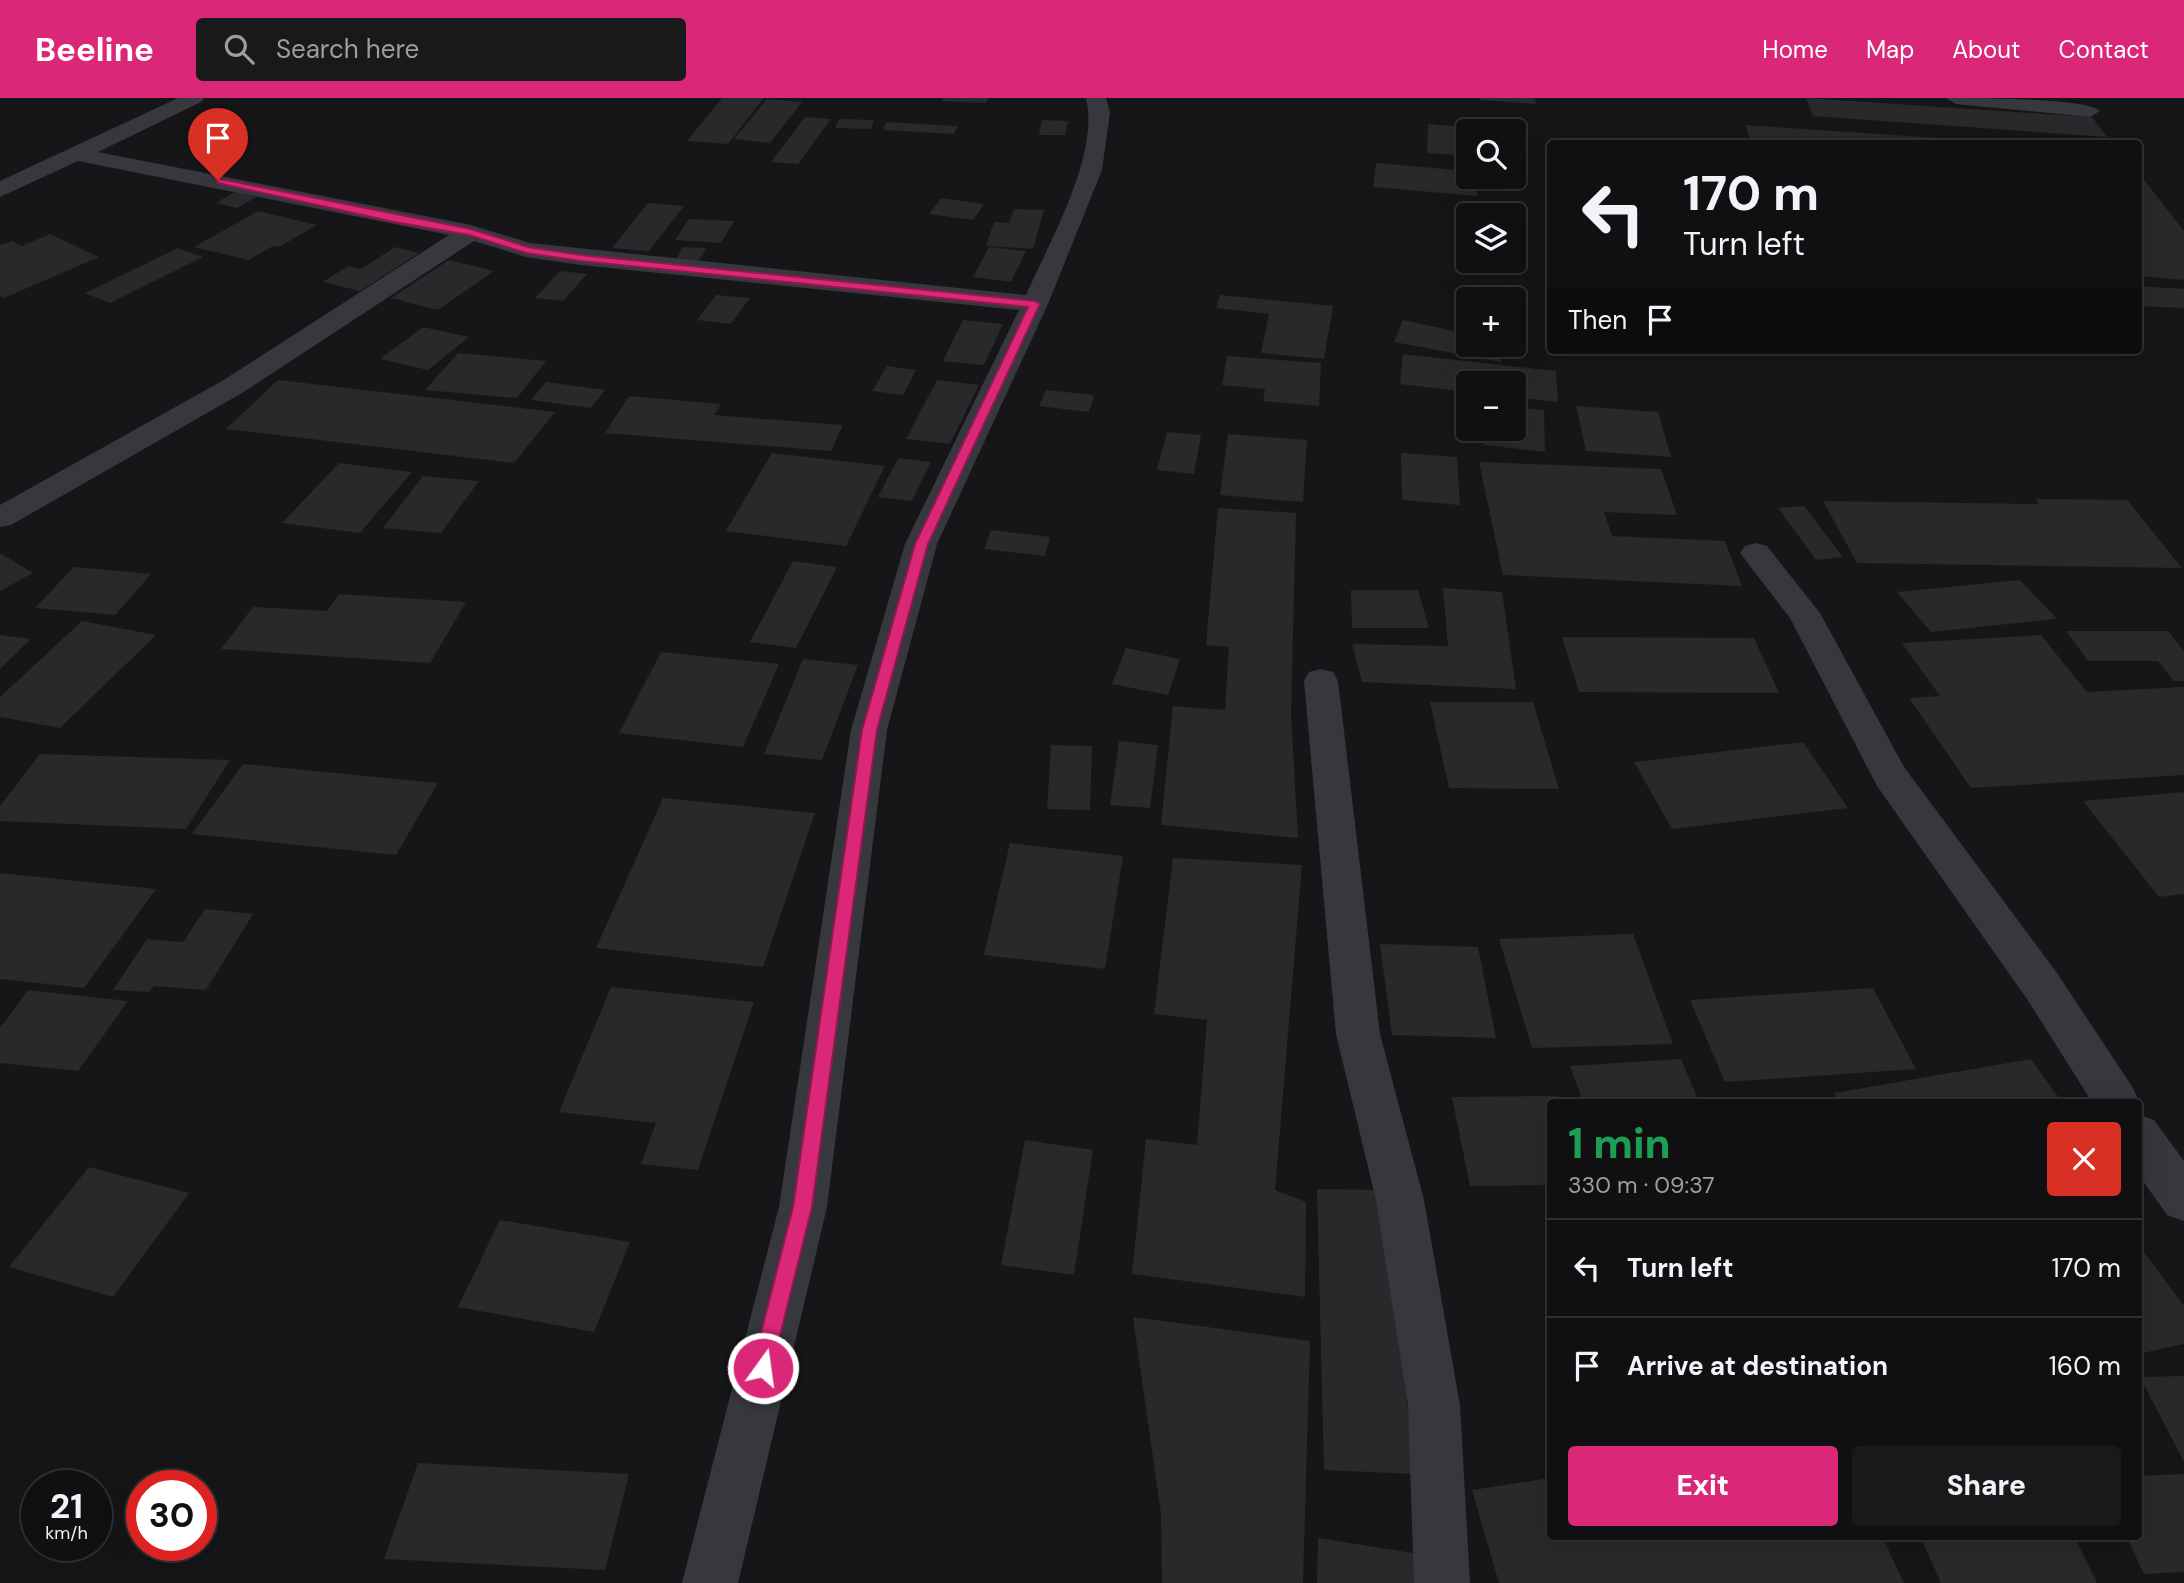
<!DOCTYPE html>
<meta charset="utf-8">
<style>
:root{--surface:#101012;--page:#19191b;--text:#f1f3f6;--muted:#9c9d9f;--line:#303032;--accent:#db2777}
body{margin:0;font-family:"DM Sans",sans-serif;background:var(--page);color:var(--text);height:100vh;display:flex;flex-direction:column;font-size:26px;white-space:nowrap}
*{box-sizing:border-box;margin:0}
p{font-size:23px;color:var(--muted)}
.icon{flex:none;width:38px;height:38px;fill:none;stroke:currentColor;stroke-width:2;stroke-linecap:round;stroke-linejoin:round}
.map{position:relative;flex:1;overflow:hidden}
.drawer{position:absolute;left:1547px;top:1001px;width:595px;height:441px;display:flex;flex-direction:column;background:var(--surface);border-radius:7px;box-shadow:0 7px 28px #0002,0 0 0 2px var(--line)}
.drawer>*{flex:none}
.guide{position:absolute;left:1547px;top:42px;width:595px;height:214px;border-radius:7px;box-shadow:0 7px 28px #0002,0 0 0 2px var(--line);background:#101012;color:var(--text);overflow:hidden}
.fabs{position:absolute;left:1456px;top:21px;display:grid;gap:14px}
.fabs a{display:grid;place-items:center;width:70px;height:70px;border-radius:7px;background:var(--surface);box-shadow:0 7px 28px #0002,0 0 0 2px var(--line);font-size:35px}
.speed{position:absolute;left:21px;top:1372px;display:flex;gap:14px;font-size:35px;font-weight:700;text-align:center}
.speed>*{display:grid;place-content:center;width:91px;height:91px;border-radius:50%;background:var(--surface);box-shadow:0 7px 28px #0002,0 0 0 2px var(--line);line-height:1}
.speed small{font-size:18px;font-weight:400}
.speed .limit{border:10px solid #d22;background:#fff;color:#111}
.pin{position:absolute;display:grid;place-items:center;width:60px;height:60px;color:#fff;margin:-72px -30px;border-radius:50% 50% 50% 0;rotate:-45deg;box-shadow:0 0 7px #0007}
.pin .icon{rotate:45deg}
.me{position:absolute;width:77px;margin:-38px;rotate:14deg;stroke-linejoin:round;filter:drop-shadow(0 0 5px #0008)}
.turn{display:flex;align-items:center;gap:24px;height:147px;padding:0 21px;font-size:32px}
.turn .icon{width:91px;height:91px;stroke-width:2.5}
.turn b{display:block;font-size:49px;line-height:60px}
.then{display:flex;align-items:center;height:66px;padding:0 21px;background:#0003;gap:14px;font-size:26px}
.round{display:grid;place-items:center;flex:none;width:74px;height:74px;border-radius:7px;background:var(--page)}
.head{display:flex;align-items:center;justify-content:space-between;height:119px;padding:0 21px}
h1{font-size:42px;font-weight:800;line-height:52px;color:#1e9e55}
.cta{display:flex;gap:14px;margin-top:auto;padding:14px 21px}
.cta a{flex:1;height:80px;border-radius:7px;background:var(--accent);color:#fff;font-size:28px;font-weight:800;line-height:80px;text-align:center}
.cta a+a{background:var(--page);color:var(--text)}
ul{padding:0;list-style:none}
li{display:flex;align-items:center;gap:21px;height:98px;padding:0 21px;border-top:2px solid var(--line)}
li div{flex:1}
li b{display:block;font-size:26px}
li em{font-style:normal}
header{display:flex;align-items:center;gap:42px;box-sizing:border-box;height:98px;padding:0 35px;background:var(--accent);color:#fff}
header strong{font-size:33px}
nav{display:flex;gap:38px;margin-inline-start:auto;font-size:24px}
.search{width:490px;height:63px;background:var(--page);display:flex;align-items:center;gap:18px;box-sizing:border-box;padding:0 24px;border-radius:7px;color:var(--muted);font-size:26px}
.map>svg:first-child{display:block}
.building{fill:#29292c}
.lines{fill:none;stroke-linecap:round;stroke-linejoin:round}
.minor{fill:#37383d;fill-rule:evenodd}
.route{fill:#db2777;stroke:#8e194d;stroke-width:2}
</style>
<header>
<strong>Beeline</strong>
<div class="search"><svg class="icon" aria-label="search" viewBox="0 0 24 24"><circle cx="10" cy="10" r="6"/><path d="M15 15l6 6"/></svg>Search here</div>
<nav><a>Home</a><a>Map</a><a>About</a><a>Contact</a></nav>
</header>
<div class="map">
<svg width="2184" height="1485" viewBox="0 0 2184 1485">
<rect width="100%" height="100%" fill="#161618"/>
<path class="building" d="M722 0H764L728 46 687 43Z
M943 0H989L986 5 942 3Z
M1480 0H1535L1536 6 1480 2Z
M1806 0 2092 19 2107 39 1813 18Z
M767 1 802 4 770 45 734 41Z
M805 19 831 21 798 66 771 64Z
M839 21 874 22 871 31 835 30Z
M1042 22 1068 23 1065 37H1039Z
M886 24 958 28 954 36 883 32Z
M1428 26 1481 30 1482 33H1468V58L1427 55Z
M1745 27 1980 43V46H1759L1751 44Z
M1376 65 1468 73V79H1477V98L1373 89Z
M2138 74 2184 133V182L2138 178Z
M235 94 257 99 237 110 216 105Z
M941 100 984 106 973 122 929 116Z
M648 105 684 108 649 153 612 150Z
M1014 111 1044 112 1033 151 986 148 994 124 1009 125Z
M258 113 317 127 279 149 273 148 249 162 194 149Z
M689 121 734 123 721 145 675 142Z
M50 136 99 159 4 200 0 198V147L12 143 22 148Z
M395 149 419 155 360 193 323 184 348 168 361 171Z
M682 149 706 150 699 163H675Z
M989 149 1026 153 1011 184 973 179Z
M178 150 203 159 110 205 85 195Z
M449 162 494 173 438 212 391 200Z
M560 173 587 176 563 203 535 200Z
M2138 188 2184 191V210L2138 208Z
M716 197 750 200 731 226 697 222Z
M1220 197 1333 208 1324 261 1261 255 1269 216 1216 210Z
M963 222 1003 226 984 267 943 263Z
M1403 222 1468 236V247H1503L1501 264 1394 244Z
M423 229 469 239 428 272 380 261Z
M458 255 546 263 517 300 425 292Z
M1403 256 1556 273 1558 304 1514 299V285H1468V294L1400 286Z
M1227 258 1321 265 1319 308 1263 303 1265 291 1222 287Z
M887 268 916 272 903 297 872 293Z
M278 282 555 314 514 365 226 331Z
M937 282 979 287 950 346 906 341Z
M546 284 605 292 591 310 531 302Z
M1046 292 1094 297 1089 314 1039 308Z
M629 298 721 306 714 317 843 327 831 353 605 335Z
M1576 308 1658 314 1671 359 1586 353Z
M1514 309 1544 312 1545 354 1484 347 1485 331H1514Z
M1167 334 1201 337 1194 376 1157 372Z
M1228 336 1307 342 1303 404 1220 397Z
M772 355 885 368 846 448 726 433Z
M1401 355 1457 359 1460 407 1402 402Z
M898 360 931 364 912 403 878 399Z
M1479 364 1661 371 1677 417 1604 414 1612 438 1725 443 1742 488 1503 477Z
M339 365 412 374 360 435 282 425Z
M423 378 479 383 441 435 383 430Z
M2035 401 2127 402 2182 470 1857 465 1823 403 2039 406Z
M1804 408 1843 459 1816 462 1778 410Z
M1218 410 1296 415 1291 616 1298 740 1161 727 1173 608 1225 612 1229 549 1206 547Z
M991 432 1050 439 1045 458 984 451Z
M0 455 33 475 0 493Z
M793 463 837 469 796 550 750 544Z
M74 469 151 476 115 517 35 510Z
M2020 482 2057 521 1931 534 1897 494Z
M1443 490 1502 494 1516 591 1362 584 1352 546 1448 548Z
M1351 492H1418L1429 530H1352Z
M339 496 466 504 430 565 221 551 253 509 327 513Z
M82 523 156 537 60 630 0 619V599Z
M2066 533H2168L2184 553V583H2174L2158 563H2088Z
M0 537 31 541 0 571Z
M2041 537 2087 594 2184 589V677L1971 690 1909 600 1940 598 1902 545Z
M1562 539 1754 540 1779 595 1579 594Z
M1126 550 1180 561 1168 597 1112 586Z
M661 554 779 566 743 649 619 635Z
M803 561 858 567 822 662 764 656Z
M1430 604H1533L1559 691 1449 690Z
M1119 643 1158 647 1150 710 1110 707Z
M1803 644 1848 710 1672 731 1634 664Z
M1051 647 1092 648 1090 712 1047 711Z
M40 656 230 662 186 731 0 723V708Z
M243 666 438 685 396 757 192 736Z
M2184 694V796L2159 799 2083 703Z
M663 700 815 715 763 869 596 850Z
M1010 745 1123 758 1105 871 984 857Z
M1173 760 1302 767 1275 1092 1306 1104 1305 1199 1132 1176 1146 1041 1197 1047 1207 922 1154 916Z
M0 775 156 791 84 890 0 881Z
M205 811 253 816 206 892 154 888 149 894 113 892 147 841 183 844Z
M1633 836 1673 946 1532 950 1499 841Z
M1380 846 1478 849 1496 940 1392 937Z
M611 889 754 904 698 1072 641 1066 656 1025 559 1014Z
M1873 890 1916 971 1725 984 1690 902Z
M28 892 128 903 78 973 0 965V930Z
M1681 961 1699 1004H1583L1570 968Z
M2031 961 2062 1004H1840L1834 995Z
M1558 998 1560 1004H1550V1087L1470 1088 1452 999Z
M1025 1042 1093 1052 1074 1177 1001 1167Z
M89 1069 189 1095 113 1199 9 1169Z
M1317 1091 1381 1092 1416 1376 1324 1372Z
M500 1122 630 1144 594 1234 458 1209Z
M2138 1146 2184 1208V1246L2138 1256Z
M1133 1219 1310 1243 1303 1485H1162L1161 1416Z
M2184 1278V1364L2140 1279Z
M418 1365 629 1376 605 1472 384 1461Z
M2184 1376V1474L2144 1476 2126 1438H2138V1378Z
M1550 1380V1438H1882L1904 1485H1499L1472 1392Z
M1920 1438H2074L2097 1485H1941Z
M1318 1440 1419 1456V1485H1317Z"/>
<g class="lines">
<path class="minor" d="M178 0H204L201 4 98 54 471 127 530 145 1026 197C1049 145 1100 57 1086 0H1106L1110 15 1102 72 1048 206 937 446 887 632 827 1109 738 1485H682L779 1109 851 632 905 446 1019 212 581 167 526 159 474 143 242 295 11 427 0 429V407L222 283 449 137 78 63 0 99V83Z
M1946 0C1970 0 2089 0 2100 13L2090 19 1956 6Z
M1756 445 1767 448 1820 515 1904 669 2057 875 2133 990 2139 1004 2138 1006 2092 1004 2027 901 1877 688 1790 520 1740 455 1745 448Z
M1321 571 1333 574 1338 583 1380 936 1424 1102 1460 1307 1470 1485H1414L1408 1307 1376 1102 1336 936 1304 583 1309 574Z
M2138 1016 2154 1022 2184 1063V1123L2167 1117 2138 1076Z"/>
</g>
<path class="route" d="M215 80 471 131 528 149 581 157 1035 203 1040 206 928 446 877 632 812 1109 770 1278 763 1281 755 1278 752 1270 793 1109 862 632 915 446 1028 209 581 163 526 155 469 137 394 124 218 85Z"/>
</svg>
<div class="fabs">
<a><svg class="icon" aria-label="search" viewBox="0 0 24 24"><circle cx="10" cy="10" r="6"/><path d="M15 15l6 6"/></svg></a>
<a><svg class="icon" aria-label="layers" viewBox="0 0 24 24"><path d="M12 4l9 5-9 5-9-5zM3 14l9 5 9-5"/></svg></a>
<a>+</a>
<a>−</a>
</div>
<div class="speed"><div>21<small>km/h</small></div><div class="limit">30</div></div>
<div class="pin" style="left:218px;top:82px;background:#d93025"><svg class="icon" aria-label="arrive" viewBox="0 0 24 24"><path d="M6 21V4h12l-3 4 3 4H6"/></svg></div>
<svg class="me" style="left:763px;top:1270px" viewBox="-20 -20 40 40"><circle r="17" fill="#db2777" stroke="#fff" stroke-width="3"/><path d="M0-11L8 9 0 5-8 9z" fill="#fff"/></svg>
<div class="guide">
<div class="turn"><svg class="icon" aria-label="left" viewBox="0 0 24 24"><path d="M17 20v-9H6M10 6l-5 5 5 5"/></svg><div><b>170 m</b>Turn left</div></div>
<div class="then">Then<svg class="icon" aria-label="arrive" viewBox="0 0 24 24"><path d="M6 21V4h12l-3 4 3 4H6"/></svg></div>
</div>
<section class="drawer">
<div class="head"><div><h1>1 min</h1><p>330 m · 09:37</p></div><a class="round" style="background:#d93025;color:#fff"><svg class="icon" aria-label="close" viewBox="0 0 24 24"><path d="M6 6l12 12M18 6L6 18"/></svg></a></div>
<ul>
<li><svg class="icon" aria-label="left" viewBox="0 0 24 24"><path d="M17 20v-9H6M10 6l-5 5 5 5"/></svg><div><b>Turn left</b></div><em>170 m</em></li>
<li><svg class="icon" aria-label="arrive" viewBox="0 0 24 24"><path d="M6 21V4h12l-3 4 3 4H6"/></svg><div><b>Arrive at destination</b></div><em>160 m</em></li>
</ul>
<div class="cta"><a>Exit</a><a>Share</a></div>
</section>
</div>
